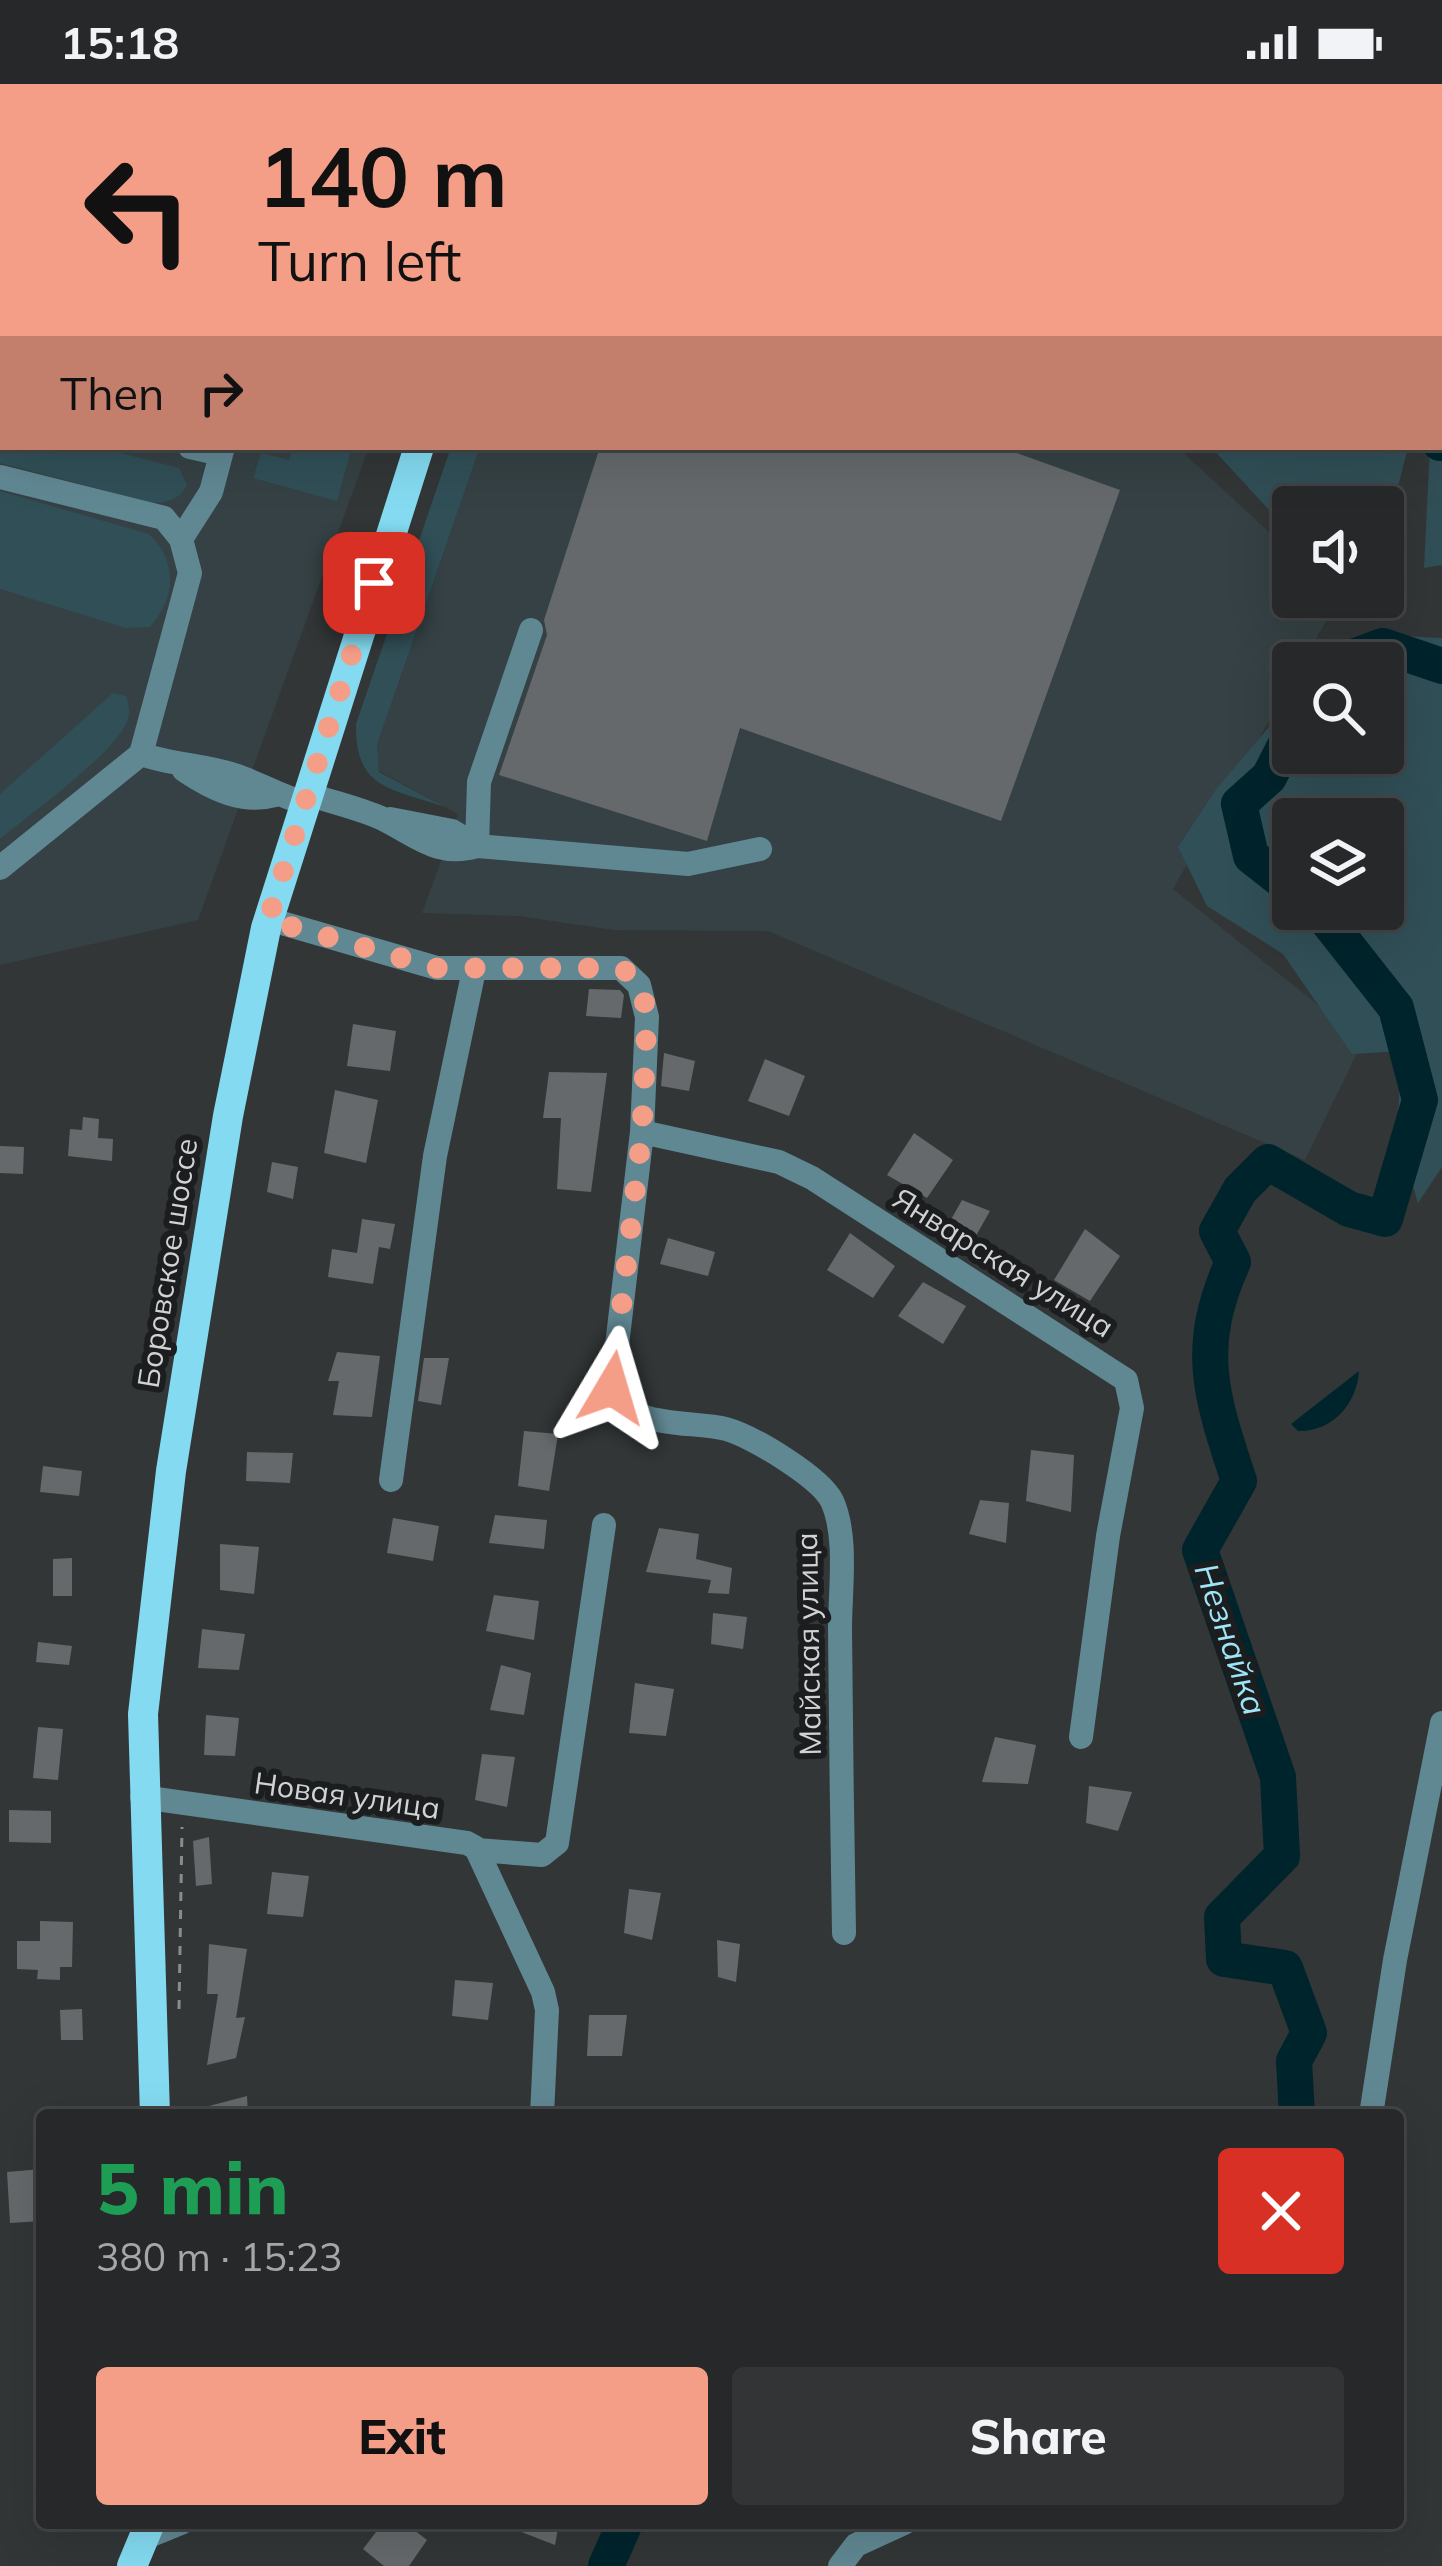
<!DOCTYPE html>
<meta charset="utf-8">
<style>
:root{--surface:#262829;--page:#323435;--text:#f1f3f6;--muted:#a4a6a8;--line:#424446;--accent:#f49e88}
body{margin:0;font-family:Mulish,sans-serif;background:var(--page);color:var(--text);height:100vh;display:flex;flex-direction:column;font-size:45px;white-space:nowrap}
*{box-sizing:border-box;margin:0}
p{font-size:39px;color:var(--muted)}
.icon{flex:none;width:66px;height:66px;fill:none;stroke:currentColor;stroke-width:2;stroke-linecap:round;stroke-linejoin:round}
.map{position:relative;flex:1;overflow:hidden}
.side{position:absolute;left:36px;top:2025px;width:1368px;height:420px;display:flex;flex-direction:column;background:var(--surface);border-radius:12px;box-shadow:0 12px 48px #0002,0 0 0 3px var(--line)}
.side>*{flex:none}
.banner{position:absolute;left:0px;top:0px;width:1443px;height:366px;box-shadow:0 12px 48px #0002,0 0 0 3px var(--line);background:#f49e88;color:#111;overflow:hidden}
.buttons{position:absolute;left:1272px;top:402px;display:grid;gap:24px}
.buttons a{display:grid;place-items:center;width:132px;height:132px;border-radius:12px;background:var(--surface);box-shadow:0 12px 48px #0002,0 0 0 3px var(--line);font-size:60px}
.pin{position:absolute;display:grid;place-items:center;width:102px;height:102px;color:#fff;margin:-51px;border-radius:24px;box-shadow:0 6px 18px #0006}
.me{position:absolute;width:132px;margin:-66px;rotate:7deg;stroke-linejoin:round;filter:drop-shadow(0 0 9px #0008)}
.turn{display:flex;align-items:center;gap:42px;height:252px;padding:0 60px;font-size:54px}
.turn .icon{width:156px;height:156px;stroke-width:2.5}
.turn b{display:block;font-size:84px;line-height:102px}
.then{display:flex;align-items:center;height:114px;padding:0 60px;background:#0003;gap:24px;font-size:45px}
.round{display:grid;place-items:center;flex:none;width:126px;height:126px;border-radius:12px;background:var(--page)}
.summary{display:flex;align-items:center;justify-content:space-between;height:204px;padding:0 60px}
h1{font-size:72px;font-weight:800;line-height:90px;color:#1e9e55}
.primary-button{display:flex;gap:24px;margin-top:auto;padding:24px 60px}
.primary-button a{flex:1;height:138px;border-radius:12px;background:var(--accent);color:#111;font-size:48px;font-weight:800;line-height:138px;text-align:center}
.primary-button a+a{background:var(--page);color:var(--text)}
.status{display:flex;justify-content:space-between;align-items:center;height:84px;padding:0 60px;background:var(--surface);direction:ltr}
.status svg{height:33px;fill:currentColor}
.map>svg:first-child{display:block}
.built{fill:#354144}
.green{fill:#314f57;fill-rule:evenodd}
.water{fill:#00242c}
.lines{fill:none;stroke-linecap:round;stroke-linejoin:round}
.river{stroke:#00242c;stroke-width:36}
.building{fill:#65696b}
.path{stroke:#898c8c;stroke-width:3;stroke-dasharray:9 9;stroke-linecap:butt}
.minor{stroke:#608893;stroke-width:24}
.major{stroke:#84dbf1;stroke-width:30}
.route{stroke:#f49e88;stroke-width:21;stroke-dasharray:0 37.8}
.labels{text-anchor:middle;stroke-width:12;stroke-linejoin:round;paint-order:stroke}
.street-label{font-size:30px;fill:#d0d3d3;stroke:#1b1d1e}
.water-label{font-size:33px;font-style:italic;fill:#9de5f7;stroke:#1b1d1e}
</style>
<div class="status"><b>15:18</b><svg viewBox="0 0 49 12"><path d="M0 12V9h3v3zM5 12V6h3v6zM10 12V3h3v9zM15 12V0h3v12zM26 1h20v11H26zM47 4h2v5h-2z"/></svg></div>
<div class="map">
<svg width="1442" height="2482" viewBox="0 0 1442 2482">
<rect width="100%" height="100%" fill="#323637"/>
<path class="built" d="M0 0H499L3 3V363H369L198 836 0 881Z
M606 0H1030V3H605Z
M480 363H1177L1293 470V513H1340L1302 579H1293V595L1173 805 1363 957 1305 1076 768 847 614 846 518 832 422 829 458 730 379 687 377 661Z"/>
<path class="green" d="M1442 316V481L1424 484 1430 363H1440Z
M0 339 3 363H97L179 384 187 401C180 415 169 418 153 419L0 379Z
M293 363H352L337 417 253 394 261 369 289 376Z
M451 363H480L377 661 379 688 445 723C391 704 355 706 356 640Z
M1211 363H1408L1383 462V423H1293V452Z
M0 407 149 450C178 477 176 514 150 543L126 544 0 505Z
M1364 550 1442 554V1083L1418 1119 1397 1046 1402 967 1352 970 1283 870 1207 822 1178 763 1217 704 1293 615V669H1383V579H1329ZM1293 735H1383V825H1293Z
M113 609 126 612C129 621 131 630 126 640 111 672 30 730 0 755V710Z"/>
<path class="water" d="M1359 1287C1357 1320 1332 1348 1298 1347L1291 1340Z"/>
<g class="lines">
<path class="river" d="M1174 3V0
M1440 359H1442
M1337 579 1383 562 1442 582
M1293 646 1269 693 1239 720 1251 772 1293 805
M1297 2031 1294 1977 1309 1949 1285 1884 1224 1875 1222 1833 1282 1772 1278 1693 1200 1466 1239 1397C1211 1312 1194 1264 1233 1178L1217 1147 1240 1106 1268 1078 1349 1125 1385 1135 1420 1016 1396 924 1318 825
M606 2482 625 2439"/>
</g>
<path class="building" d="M600 363H1000L1120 406 1001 737 740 644 707 757 499 691 547 551 544 536Z
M589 905 620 906 624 911 621 934 586 932Z
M353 940 396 947 390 987 347 982Z
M664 969 695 977 689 1007 661 1002Z
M765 975 805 992 789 1032 748 1017Z
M549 988 607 989 591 1108 557 1105 561 1034H543Z
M335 1006 378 1016 366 1079 324 1069Z
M83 1033 99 1035 98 1054 113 1055 112 1077 68 1072 70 1045 82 1046Z
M914 1049 953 1076 927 1114 887 1091Z
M0 1062 24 1063 23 1090 0 1089Z
M272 1078 298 1083 293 1115 267 1108Z
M962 1116 990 1127 965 1171 940 1155Z
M362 1135 395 1140 390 1165 379 1163 373 1200 328 1193 332 1165 357 1169Z
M1085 1145 1120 1172 1090 1217 1054 1196Z
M850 1149 895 1182 873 1214 827 1186Z
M668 1154 715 1168 708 1192 660 1180Z
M923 1198 966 1222 943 1260 898 1232Z
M337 1268 380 1272 372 1333 333 1331 339 1297H328Z
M424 1274H449L441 1321 418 1317Z
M524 1347 558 1350 549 1407 518 1402Z
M1031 1366 1074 1371 1071 1428 1026 1417Z
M247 1368 293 1369 290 1399 246 1397Z
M43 1382 82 1387 79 1412 40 1408Z
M980 1416 1009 1419 1006 1459 969 1450Z
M495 1431 547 1436 544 1465 489 1459Z
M393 1434 439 1442 433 1477 387 1469Z
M659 1444 699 1450 696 1475 732 1484 729 1510 708 1509 711 1496 646 1488Z
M220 1460 259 1463 254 1510 220 1506Z
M72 1474V1512H53V1475Z
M494 1511 539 1517 534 1556 486 1547Z
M713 1529 747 1533 743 1565 711 1560Z
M202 1545 245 1550 239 1586 198 1584Z
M38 1558 72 1562 69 1581 36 1578Z
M501 1581 531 1589 524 1631 490 1626Z
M635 1599 674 1605 666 1652 629 1649Z
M206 1631 239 1634 235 1672 204 1671Z
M38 1643 63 1645 58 1696 33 1694Z
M995 1653 1036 1661 1028 1700 982 1698Z
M482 1670 515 1673 507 1723 475 1716Z
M1089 1702 1132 1708 1118 1747 1086 1739Z
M9 1726 51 1727V1759L9 1758Z
M209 1753 212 1800 196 1802 193 1757Z
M272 1788 309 1792 303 1833 267 1830Z
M629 1805 661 1809 652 1856 624 1849Z
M40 1837 73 1838 72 1883H60V1896L37 1895 38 1886 17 1885V1857H40Z
M717 1856 740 1860 736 1898 718 1893Z
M209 1860 247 1865 236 1934 245 1933 236 1974 207 1981 218 1910H207Z
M455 1896 493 1899 488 1936 452 1932Z
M82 1925 83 1956H61L60 1926Z
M589 1931H627L622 1972H587Z
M247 2012 248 2031H195L194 2026Z
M42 2085V2137L10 2139 7 2088Z
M383 2439H405L427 2456 409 2482H384L363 2465Z
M498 2439H559L555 2461Z"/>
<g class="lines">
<path class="path" d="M1353 0 1356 3
M1440 65 1442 67
M179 1925 182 1743"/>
<path class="minor" d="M320 3 321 0
M0 320 3 321
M190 363 221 370
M0 393 164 434 181 455 190 489 141 670
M181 455 211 408 223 363
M141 670C172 681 204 681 234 691 259 699 279 712 305 719
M184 686C212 705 242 720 276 711
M308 710C331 718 358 724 381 734 416 751 437 774 477 762L688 780 760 765
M390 735 452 747 477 762
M477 762 479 698 531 546
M0 784 141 670
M268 835 437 884H621L639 901 647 933 642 1048 612 1304C626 1346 691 1336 726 1345 752 1352 820 1393 832 1417 848 1452 840 1506 840 1545 841 1646 842 1748 844 1849
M642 1048 779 1078 812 1094 1126 1296 1132 1324 1108 1452 1081 1653
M391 1396 435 1072 474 886
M142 1713 467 1759 476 1764 543 1908 547 1926 542 2031
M477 1766 542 1771 557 1759 604 1441
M1371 2031 1395 1876 1442 1639
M144 2454 181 2439
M840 2482 856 2461 904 2439"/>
<path class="major" d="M1277 0 1280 3
M1316 0 1319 3
M541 3 542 0
M1440 96 1442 98
M1440 127 1442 128
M155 2031 143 1630 171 1387 228 1032 266 844 419 363
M132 2482 150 2439"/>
</g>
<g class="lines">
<path class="route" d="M374 499 268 836 437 884H620C640 894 644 912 647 933L642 1048 612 1304"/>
</g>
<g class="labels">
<g class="street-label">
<text transform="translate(168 1179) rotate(-81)" y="10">Боровское шоссе</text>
<text transform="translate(1003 1179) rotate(32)" y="10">Январская улица</text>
<text transform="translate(809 1560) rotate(-91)" y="10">Майская улица</text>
<text transform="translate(347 1712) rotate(8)" y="10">Новая улица</text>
</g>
<g class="water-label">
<text transform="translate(1231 1555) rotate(71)" y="12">Незнайка</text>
</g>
</g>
</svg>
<div class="buttons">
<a><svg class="icon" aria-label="sound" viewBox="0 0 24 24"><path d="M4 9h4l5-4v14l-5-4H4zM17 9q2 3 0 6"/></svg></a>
<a><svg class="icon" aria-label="search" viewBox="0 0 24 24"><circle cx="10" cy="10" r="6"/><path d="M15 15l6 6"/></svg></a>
<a><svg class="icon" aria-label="layers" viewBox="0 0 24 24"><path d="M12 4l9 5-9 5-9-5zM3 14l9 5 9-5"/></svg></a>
</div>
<div class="pin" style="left:374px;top:499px;background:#d93025"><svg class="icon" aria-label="arrive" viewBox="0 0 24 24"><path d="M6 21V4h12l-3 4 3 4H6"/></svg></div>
<svg class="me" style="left:612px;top:1304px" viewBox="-20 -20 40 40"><path d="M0-17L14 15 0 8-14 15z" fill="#f49e88" stroke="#fff" stroke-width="4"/></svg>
<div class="banner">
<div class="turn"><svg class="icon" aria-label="left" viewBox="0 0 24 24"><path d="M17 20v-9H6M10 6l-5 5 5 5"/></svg><div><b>140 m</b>Turn left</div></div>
<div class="then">Then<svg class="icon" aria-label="right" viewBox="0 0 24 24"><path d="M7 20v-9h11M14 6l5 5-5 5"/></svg></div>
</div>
<section class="side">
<div class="summary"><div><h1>5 min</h1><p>380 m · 15:23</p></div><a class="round" style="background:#d93025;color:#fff"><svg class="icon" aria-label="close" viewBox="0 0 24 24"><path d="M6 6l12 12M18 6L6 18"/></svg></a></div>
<div class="primary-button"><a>Exit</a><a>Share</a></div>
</section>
</div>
